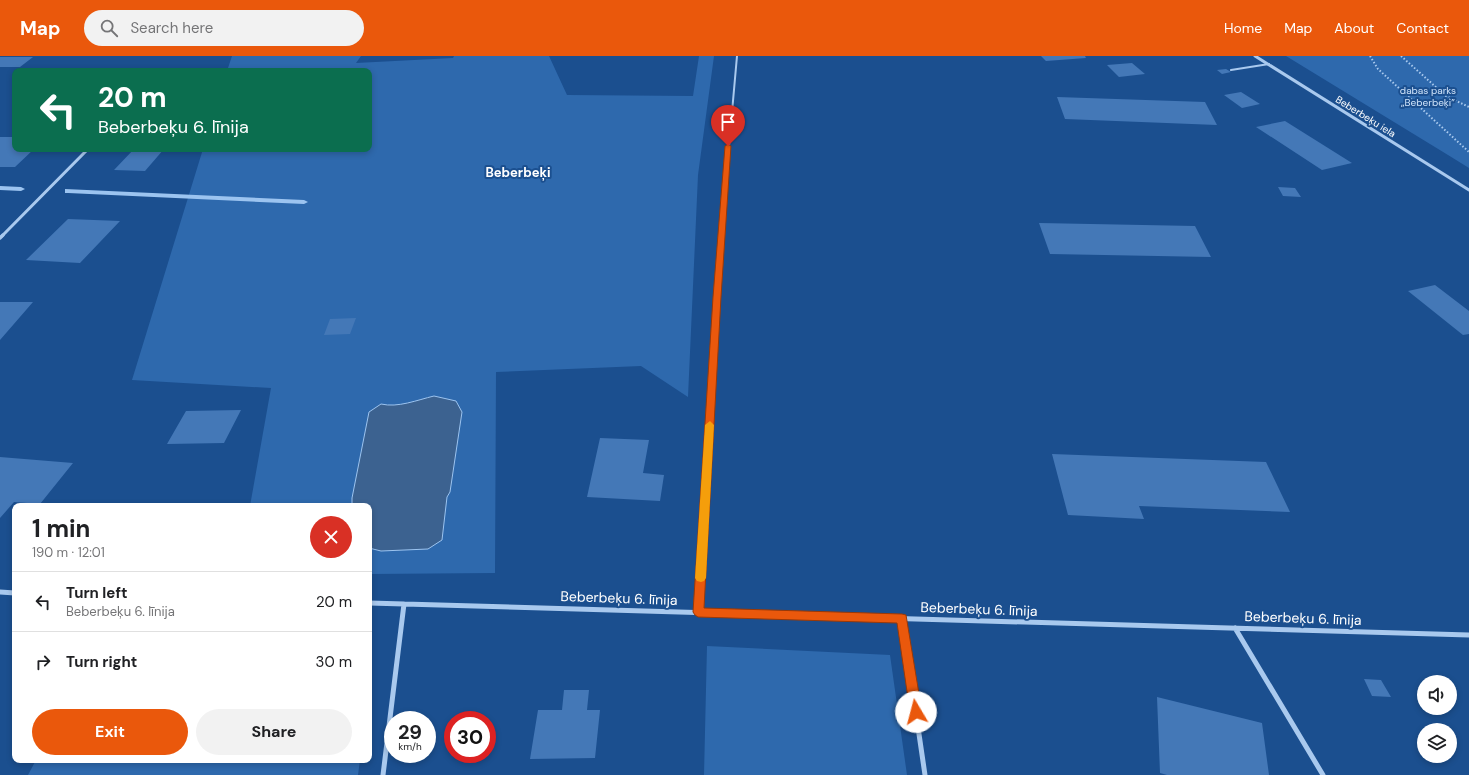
<!DOCTYPE html>
<meta charset="utf-8">
<style>
:root{--surface:#fff;--page:#f2f2f2;--text:#202124;--muted:#757577;--line:#e0e0e0;--accent:#ea580c}
body{margin:0;font-family:"DM Sans",sans-serif;background:var(--page);color:var(--text);height:100vh;display:flex;flex-direction:column;font-size:15px;white-space:nowrap}
*{box-sizing:border-box;margin:0}
p{font-size:13px;color:var(--muted)}
.icon{flex:none;width:22px;height:22px;fill:none;stroke:currentColor;stroke-width:2;stroke-linecap:round;stroke-linejoin:round}
.map{position:relative;flex:1;overflow:hidden}
.drawer{position:absolute;left:12px;top:447px;width:360px;height:260px;display:flex;flex-direction:column;background:var(--surface);border-radius:8px;box-shadow:0 2px 6px #0003}
.drawer>*{flex:none}
.banner{position:absolute;left:12px;top:12px;width:360px;height:84px;border-radius:8px;box-shadow:0 2px 6px #0003;background:#0b6e4f;color:#fff;overflow:hidden}
.fabs{position:absolute;left:1417px;top:619px;display:grid;gap:8px}
.fabs a{display:grid;place-items:center;width:40px;height:40px;border-radius:50%;background:var(--surface);box-shadow:0 2px 6px #0003;font-size:20px}
.speed{position:absolute;left:384px;top:655px;display:flex;gap:8px;font-size:20px;font-weight:700;text-align:center}
.speed>*{display:grid;place-content:center;width:52px;height:52px;border-radius:50%;background:var(--surface);box-shadow:0 2px 6px #0003;line-height:1}
.speed small{font-size:10px;font-weight:400}
.speed .limit{border:6px solid #d22;background:#fff;color:#111}
.pin{position:absolute;display:grid;place-items:center;width:34px;height:34px;color:#fff;margin:-41px -17px;border-radius:50% 50% 50% 0;rotate:-45deg;box-shadow:0 0 4px #0007}
.pin .icon{rotate:45deg}
.me{position:absolute;width:44px;margin:-22px;rotate:352deg;stroke-linejoin:round;filter:drop-shadow(0 0 3px #0008)}
.turn{display:flex;align-items:center;gap:14px;height:84px;padding:0 20px;font-size:18px}
.turn .icon{width:52px;height:52px;stroke-width:2.5}
.turn b{display:block;font-size:28px;line-height:34px}
.round{display:grid;place-items:center;flex:none;width:42px;height:42px;border-radius:21px;background:var(--page)}
.headline{display:flex;align-items:center;justify-content:space-between;height:68px;padding:0 20px}
h1{font-size:24px;font-weight:700;line-height:30px}
.button{display:flex;gap:8px;margin-top:auto;padding:8px 20px}
.button a{flex:1;height:46px;border-radius:24px;background:var(--accent);color:#fff;font-size:16px;font-weight:700;line-height:46px;text-align:center}
.button a+a{background:var(--page);color:var(--text)}
ul{padding:0;list-style:none}
li{display:flex;align-items:center;gap:12px;height:60px;padding:0 20px;border-top:1px solid var(--line)}
li div{flex:1}
li b{display:block;font-size:15px}
li em{font-style:normal}
header{display:flex;align-items:center;gap:24px;box-sizing:border-box;height:56px;padding:0 20px;background:var(--accent);color:#fff}
header strong{font-size:19px}
nav{display:flex;gap:22px;margin-inline-start:auto;font-size:14px}
.search{width:280px;height:36px;background:var(--page);display:flex;align-items:center;gap:10px;box-sizing:border-box;padding:0 14px;border-radius:22px;color:var(--muted);font-size:15px}
.map>svg:first-child{display:block}
.green{fill:#2e69ad}
.water{fill:#3c6290;stroke:#9cc4f0}
.lines{fill:none;stroke-linecap:round;stroke-linejoin:round}
.stream{fill:#9cc4f0;fill-rule:evenodd}
.building{fill:#4478b7}
.path{stroke:#a9c9ee;stroke-width:2;stroke-dasharray:1.5 2;stroke-linecap:butt}
.service-far2{stroke:#a9c9ee;stroke-width:2}
.service-far1{stroke:#a9c9ee;stroke-width:3}
.service{stroke:#a9c9ee;stroke-width:3.5}
.minor-far2{stroke:#a9c9ee;stroke-width:3}
.minor-far1{stroke:#a9c9ee;stroke-width:3.5}
.minor{stroke:#a9c9ee;stroke-width:5}
.route{fill:#ea580c;stroke:#983908}
.slow{fill:#f59e0b}
.labels{text-anchor:middle;stroke-width:4;stroke-linejoin:round;paint-order:stroke}
.far-park-label{font-size:10px;fill:#cfe3fa;stroke:#1b4f8f}
.far-street-label{font-size:10px;fill:#fff;stroke:#1b4f8f}
.far-district-label{font-size:13px;font-weight:bold;fill:#fff;stroke:#1b4f8f}
.near-street-label{font-size:14px;fill:#fff;stroke:#1b4f8f}
</style>
<header>
<strong>Map</strong>
<div class="search"><svg class="icon" aria-label="search" viewBox="0 0 24 24"><circle cx="10" cy="10" r="6"/><path d="M15 15l6 6"/></svg>Search here</div>
<nav><a>Home</a><a>Map</a><a>About</a><a>Contact</a></nav>
</header>
<div class="map">
<svg width="1469" height="719" viewBox="0 0 1469 719">
<rect width="100%" height="100%" fill="#1b4f8f"/>
<path class="green" d="M232 0H361L356 7 453 2 454 0H549L567 39 693 40 699 0H714L698 119 688 341 641 310 496 316 495 517 369 518V450H250L271 332 132 324 203 93H369V15H227Z
M1286 0H1469V112L1448 99Z
M707 590 890 599 907 719H704Z
M36 704H360L358 719H28Z"/>
<path class="water" d="M434 340 456 345 462 356 450 436 447 441 442 484 428 493 381 495 369 492V450H352V442L369 356 381 348C398 352 417 344 434 340Z"/>
<g class="lines">
<path class="stream" d="M0 130 21 131 25 133 21 135 0 134Z
M65 133 304 144 308 146 304 148 68 137H65Z"/>
</g>
<path class="building" d="M1041 0H1085L1086 2 1046 5Z
M0 1H33L20 11H0Z
M1132 7 1145 18 1119 21 1107 9Z
M1226 13 1231 16 1222 18 1217 14Z
M1241 36 1260 48 1242 52 1224 39Z
M1057 41 1205 46 1217 69 1065 63Z
M1285 65 1352 107 1322 114 1256 71Z
M0 81H15V93H34L15 111H0Z
M134 93H164L145 115 114 114Z
M1278 131 1295 132 1301 141 1283 140Z
M68 163 120 165 80 207 26 204Z
M1039 167 1195 170 1211 201 1050 198Z
M1435 229 1469 255V278L1463 279 1408 235Z
M0 246H33L0 284Z
M356 262 350 278 324 279 330 263Z
M241 354 224 387 167 388 186 355Z
M600 382 649 384 643 417 664 419 660 445 587 441Z
M1052 398 1266 406 1290 456 1139 450 1144 463 1068 459Z
M0 401 73 407 40 448 14 446 0 462Z
M1364 623 1381 624 1391 641 1372 640Z
M564 634H589L587 654H600L595 702 530 703 538 654H562Z
M1157 641 1262 667 1269 719H1167L1160 717Z"/>
<g class="lines">
<path class="path" d="M1370 0 1378 13 1469 96
M1401 0 1446 40 1469 51"/>
<path class="service-far2" d="M1231 14 1269 8
M721 180 737 0"/>
<path class="service-far1" d="M706 414 721 179"/>
<path class="service" d="M698 556 706 413"/>
<path class="minor-far2" d="M1255 0 1469 134
M2 180 88 93"/>
<path class="minor-far1" d="M0 182 3 179"/>
<path class="minor" d="M0 536 15 537
M369 547 1469 579
M902 562 925 719
M1235 572 1323 719
M383 719 404 548"/>
</g>
<path class="route" d="M728 88 731 90 721 241 704 552 902 558 906 559 922 656 920 660 916 662 911 660 910 656 897 567 698 561 695 559 693 556 713 241 725 90Z"/>
<path class="slow" d="M710 365 714 369 706 522 704 525 701 526 697 525 695 522 705 369Z"/>
<g class="labels">
<g class="far-park-label">
<text x="1428" y="38">dabas parks<tspan x="1428" dy="12">„Beberbeķi”</tspan></text>
</g>
<g class="far-street-label">
<text transform="translate(1366 60) rotate(32)" y="4">Beberbeķu iela</text>
</g>
<g class="far-district-label">
<text x="518" y="121">Beberbeķi</text>
</g>
<g class="near-street-label">
<text transform="translate(619 542) rotate(2)" y="5">Beberbeķu 6. līnija</text>
<text transform="translate(979 553) rotate(2)" y="5">Beberbeķu 6. līnija</text>
<text transform="translate(1303 562) rotate(2)" y="5">Beberbeķu 6. līnija</text>
</g>
</g>
</svg>
<div class="fabs">
<a><svg class="icon" aria-label="sound" viewBox="0 0 24 24"><path d="M4 9h4l5-4v14l-5-4H4zM17 9q2 3 0 6"/></svg></a>
<a><svg class="icon" aria-label="layers" viewBox="0 0 24 24"><path d="M12 4l9 5-9 5-9-5zM3 14l9 5 9-5"/></svg></a>
</div>
<div class="speed"><div>29<small>km/h</small></div><div class="limit">30</div></div>
<div class="pin" style="left:728px;top:90px;background:#d93025"><svg class="icon" aria-label="arrive" viewBox="0 0 24 24"><path d="M6 21V4h12l-3 4 3 4H6"/></svg></div>
<svg class="me" style="left:916px;top:656px" viewBox="-20 -20 40 40"><circle r="19" fill="#fff"/><path d="M0-13L10 11 0 6-10 11z" fill="#ea580c"/></svg>
<div class="banner">
<div class="turn"><svg class="icon" aria-label="left" viewBox="0 0 24 24"><path d="M17 20v-9H6M10 6l-5 5 5 5"/></svg><div><b>20 m</b>Beberbeķu 6. līnija</div></div>
</div>
<section class="drawer">
<div class="headline"><div><h1>1 min</h1><p>190 m · 12:01</p></div><a class="round" style="background:#d93025;color:#fff"><svg class="icon" aria-label="close" viewBox="0 0 24 24"><path d="M6 6l12 12M18 6L6 18"/></svg></a></div>
<ul>
<li><svg class="icon" aria-label="left" viewBox="0 0 24 24"><path d="M17 20v-9H6M10 6l-5 5 5 5"/></svg><div><b>Turn left</b><p>Beberbeķu 6. līnija</p></div><em>20 m</em></li>
<li><svg class="icon" aria-label="right" viewBox="0 0 24 24"><path d="M7 20v-9h11M14 6l5 5-5 5"/></svg><div><b>Turn right</b></div><em>30 m</em></li>
</ul>
<div class="button"><a>Exit</a><a>Share</a></div>
</section>
</div>
